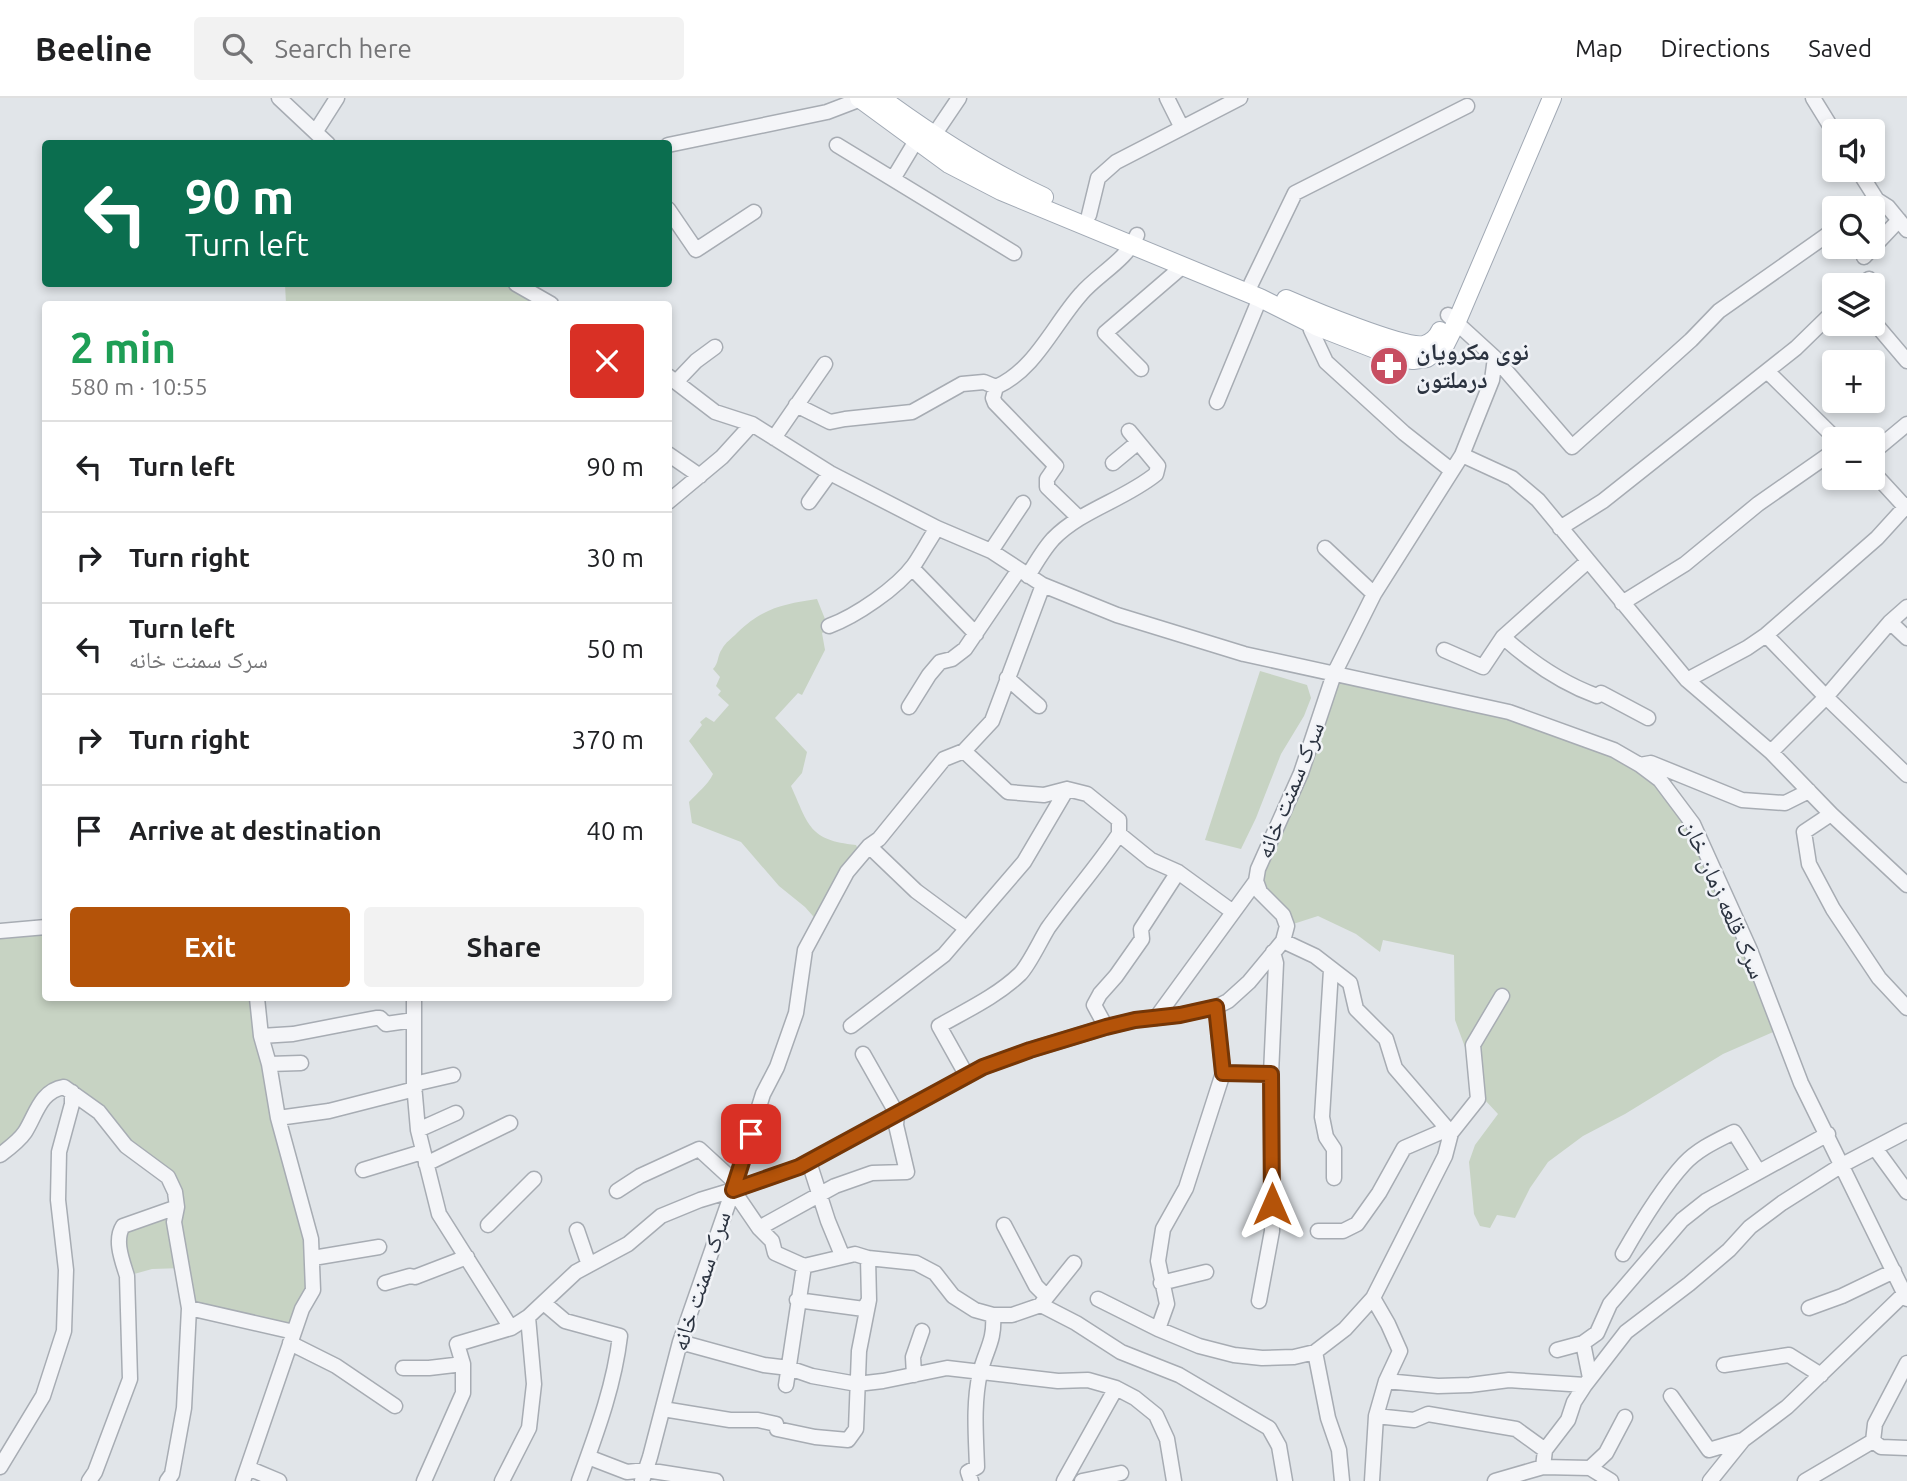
<!DOCTYPE html>
<meta charset="utf-8">
<style>
:root{--surface:#fff;--page:#f2f2f2;--text:#202124;--muted:#757577;--line:#e0e0e0;--accent:#b45309}
body{margin:0;font-family:Ubuntu,"Noto Naskh Arabic",sans-serif;background:var(--page);color:var(--text);height:100vh;display:flex;flex-direction:column;font-size:26px;white-space:nowrap}
*{box-sizing:border-box;margin:0}
p{font-size:23px;color:var(--muted)}
.icon{flex:none;width:38px;height:38px;fill:none;stroke:currentColor;stroke-width:2;stroke-linecap:round;stroke-linejoin:round}
.map{position:relative;flex:1;overflow:hidden}
.panel{position:absolute;left:42px;top:203px;width:630px;height:700px;display:flex;flex-direction:column;background:var(--surface);border-radius:7px;box-shadow:0 4px 10px #0003}
.panel>*{flex:none}
.hud{position:absolute;left:42px;top:42px;width:630px;height:147px;border-radius:7px;box-shadow:0 4px 10px #0003;background:#0b6e4f;color:#fff;overflow:hidden}
.tools{position:absolute;left:1822px;top:21px;display:grid;gap:14px}
.tools a{display:grid;place-items:center;width:63px;height:63px;border-radius:7px;background:var(--surface);box-shadow:0 4px 10px #0003;font-size:35px}
.pin{position:absolute;display:grid;place-items:center;width:60px;height:60px;color:#fff;margin:-30px;border-radius:14px;box-shadow:0 4px 10px #0006}
.me{position:absolute;width:77px;margin:-38px;rotate:0deg;stroke-linejoin:round;filter:drop-shadow(0 0 5px #0008)}
.turn{display:flex;align-items:center;gap:24px;height:147px;padding:0 28px;font-size:32px}
.turn .icon{width:91px;height:91px;stroke-width:2.5}
.turn b{display:block;font-size:49px;line-height:60px}
.round{display:grid;place-items:center;flex:none;width:74px;height:74px;border-radius:7px;background:var(--page)}
.head{display:flex;align-items:center;justify-content:space-between;height:119px;padding:0 28px}
h1{font-size:42px;font-weight:600;line-height:52px;color:#1e9e55}
.primary-button{display:flex;gap:14px;margin-top:auto;padding:14px 28px}
.primary-button a{flex:1;height:80px;border-radius:7px;background:var(--accent);color:#fff;font-size:28px;font-weight:600;line-height:80px;text-align:center}
.primary-button a+a{background:var(--page);color:var(--text)}
ul{padding:0;list-style:none}
li{display:flex;align-items:center;gap:21px;height:91px;padding:0 28px;border-top:2px solid var(--line)}
li div{flex:1}
li b{display:block;font-size:26px}
li em{font-style:normal}
header{display:flex;align-items:center;gap:42px;box-sizing:border-box;height:98px;padding:0 35px;background:var(--surface);border-bottom:2px solid var(--line)}
header strong{font-size:33px}
nav{display:flex;gap:38px;margin-inline-start:auto;font-size:24px}
.search{width:490px;height:63px;background:var(--page);display:flex;align-items:center;gap:18px;box-sizing:border-box;padding:0 24px;border-radius:7px;color:var(--muted);font-size:26px}
.map>svg:first-child{display:block}
.green{fill:#c7d3c3}
.lines{fill:none;stroke-linecap:round;stroke-linejoin:round}
.minor-casing{stroke:#a7acb3;stroke-width:17}
.major-casing{stroke:#a1a9b4;stroke-width:20}
.minor{stroke:#f4f5f8;stroke-width:14}
.major{stroke:#fff;stroke-width:18}
.route-casing{stroke:#753606;stroke-width:18}
.route{stroke:#b45309;stroke-width:12}
.labels{text-anchor:middle;stroke-width:5;stroke-linejoin:round;paint-order:stroke}
.poi-label{font-size:24px;font-weight:bold;fill:#2b3340;stroke:#f1f3f7;text-anchor:start}
.street-label{font-size:24px;fill:#2b3340;stroke:#f1f3f7}
</style>
<header>
<strong>Beeline</strong>
<div class="search"><svg class="icon" aria-label="search" viewBox="0 0 24 24"><circle cx="10" cy="10" r="6"/><path d="M15 15l6 6"/></svg>Search here</div>
<nav><a>Map</a><a>Directions</a><a>Saved</a></nav>
</header>
<div class="map">
<svg width="1907" height="1383" viewBox="0 0 1907 1383">
<rect width="100%" height="100%" fill="#e1e5e9"/>
<path class="green" d="M285 186H504L540 206H286Z
M817 501 827 526 826 533 822 535 825 552 802 597 798 595 775 620 807 654 802 675 791 688C809 728 809 742 856 747L861 757 820 826 805 809 779 788 741 744 692 725 689 704C697 695 708 687 713 676L689 643 702 627 700 624 706 619 714 624 729 607 718 597 721 593 716 588 720 579 713 571C719 565 717 558 722 551 725 545 732 540 737 535 762 510 784 506 817 501Z
M1260 573 1307 587 1311 600 1304 618 1281 656 1256 720 1241 751 1205 742Z
M1334 576 1457 602 1614 652 1677 702 1780 931 1723 956 1625 1016 1583 1038 1548 1064 1530 1090 1515 1120 1497 1117 1490 1130 1480 1128 1474 1116 1469 1064 1475 1047 1498 1016 1484 1001 1455 922 1454 857 1383 842 1380 854 1356 836 1318 818 1287 828 1260 794 1258 771Z
M45 829 46 900H257L300 1104 313 1192 294 1234 189 1210 183 1170 152 1171 127 1178 119 1135 177 1109 175 1094 64 989 0 1057V833Z"/>
<g class="lines">
<defs>
<path id="minor" d="M279 0 328 46
M1167 0 1182 30
M1813 0 1834 34
M316 33 337 0
M934 37 959 0
M668 47 827 14 861 1
M837 47 1014 155
M1858 72 1877 102 1888 109 1907 132
M893 81 914 46 920 45
M1865 110 1877 102
M668 111 696 152 754 114
M1089 117 1098 80 1116 64 1240 0
M1864 159 1899 122
M516 186 551 206
M1251 186 1295 95 1467 8
M1862 187 1869 181
M1448 217 1495 260 1572 349 1691 242 1719 213 1834 132
M1873 223 1907 263
M1316 228 1311 232 1326 264 1404 335 1451 372
M1141 271 1105 235 1183 168
M1767 273 1836 341
M668 278 715 314 752 326 830 375 937 430 991 453 1043 487 1117 517 1244 556 1509 614 1614 652 1640 667 1660 682 1693 726 1750 852 1801 985 1907 1201
M676 284 696 263 715 249
M996 289 993 300 995 305 1056 368 1047 381V389L1079 420
M1217 304 1260 200
M796 307 830 324 845 321 912 314 962 286 984 284 996 289C1035 272 1054 226 1081 196 1098 176 1127 162 1137 137
M774 340 825 266
M1872 355 1907 326
M668 356 700 378
M1462 357 1512 380 1538 402 1687 582 1771 654 1831 716 1907 787
M1113 365 1137 345
M1872 373 1907 411
M668 404 722 359 752 326
M809 404 830 375
M1560 430 1603 403 1796 250 1834 213
M1325 450 1374 496
M991 453 1023 405
M912 470 976 536
M1028 478C1035 466 1043 452 1053 441 1081 412 1124 402 1156 376L1158 368 1129 333
M1622 505 1685 466 1758 406 1834 353
M1890 524 1907 540
M829 528C856 518 897 490 914 467 922 455 929 442 937 430
M1766 537 1826 599 1907 677
M1503 539C1531 564 1561 585 1597 598L1601 595 1648 620
M1444 552 1483 569 1503 539 1588 463
M1007 580 1039 608
M1687 582 1747 550 1766 537 1877 440 1907 407
M909 609 929 577 940 564 952 561 965 551 1018 473
M964 653 1008 694 1044 697 1067 691 1087 696 1119 722V736L1151 762 1178 774 1233 814
M1771 654 1826 599 1890 524 1907 509
M1640 667 1651 665 1742 702 1785 705 1809 693
M1831 716 1804 734 1809 766 1833 811 1879 880 1907 910
M869 748 916 793 966 830
M0 833 46 829
M1283 843 1315 858 1350 885 1356 911 1386 941 1395 970 1451 1035
M1331 872 1322 1019 1326 1039 1334 1051V1080
M414 900V986L418 1032 439 1116 511 1230
M1216 909 1223 975
M1156 920 1256 783
M851 928 944 857 1024 764 1067 691
M1106 929 1094 907 1100 896 1116 878 1142 841 1141 831 1178 774
M261 938 293 936 376 920H380L386 926 414 922
M269 966 301 965
M967 978 939 928C967 912 997 898 1020 876 1029 867 1040 843 1048 830 1071 798 1097 769 1119 736
M414 986 453 977
M278 1020 329 1013 415 991
M418 1032 456 1015
M1875 1050 1907 1094
M0 1057C8 1051 19 1043 25 1034 36 1017 40 993 64 989L99 1014 126 1048 168 1079 175 1094 177 1109 174 1124 189 1210 184 1310 172 1376 167 1383
M809 1064 828 1123 842 1157
M426 1066 510 1025
M363 1072 422 1054
M733 1092 763 996 777 969 796 915 805 852 847 774 869 748 879 741 944 661 964 653 992 623 1043 487
M733 1092 759 1130 772 1143 775 1155 804 1168 855 1156 868 1160 916 1165 935 1175 953 1198 975 1212 993 1217H1012L1041 1207 1076 1225 1121 1254 1179 1277 1269 1330 1279 1348 1285 1383
M617 1093 640 1078 699 1051 735 1084
M488 1127 534 1081
M1004 1127 1036 1188 1046 1198
M759 1130 835 1088 872 1075 907 1074 896 1027 897 1016 863 956
M577 1132 589 1167
M1318 1133H1343L1357 1126 1379 1095 1404 1050 1448 1031
M1623 1156C1639 1128 1662 1090 1684 1066 1698 1051 1716 1043 1734 1034L1758 1073
M313 1160 379 1149
M385 1185 410 1178 415 1179 467 1159
M1161 1185 1206 1174
M1098 1201 1158 1231 1199 1248 1234 1257 1262 1260 1294 1259 1315 1254 1345 1231 1373 1200 1445 1058 1451 1035 1478 1001 1473 947 1502 898
M797 1202 864 1211 869 1202
M1259 1203 1272 1133 1271 976 1276 865 1273 854
M1042 1205 1074 1165
M545 1206 565 1223 620 1238C614 1289 596 1336 579 1383
M189 1210 294 1234
M1809 1210 1842 1198 1894 1173
M1158 1231 1167 1206 1158 1163 1163 1131 1186 1090 1223 975 1271 976
M680 1244 764 1267 789 1270 812 1278 857 1286 883 1283 947 1270 1058 1283 1088 1282 1116 1290 1135 1300 1156 1317 1167 1341 1174 1383
M290 1245 336 1268 395 1308
M1583 1245 1597 1235 1610 1206 1682 1122 1706 1103 1828 1036
M1557 1252 1583 1245 1590 1280
M1315 1254 1328 1320 1339 1352 1342 1383
M1724 1267 1789 1257 1821 1277
M403 1270H429L463 1266
M914 1277 913 1259 922 1233
M1386 1283 1438 1288 1470 1287 1509 1282 1585 1287
M786 1287 804 1168
M1671 1298 1709 1352 1743 1342
M663 1311 730 1322H758L776 1326 777 1331 815 1339 848 1342 856 1331 859 1253 869 1202 868 1160
M1376 1318 1414 1322 1428 1316 1516 1331 1545 1352
M1873 1343 1881 1349 1907 1350
M588 1359 627 1374 646 1372 716 1383
M0 1369 43 1298 64 1233 66 1172 58 1102 59 1054 72 1006V994
M1543 1369 1545 1352 1568 1322 1574 1304 1585 1287 1626 1234 1689 1186 1729 1152 1750 1129 1782 1105 1842 1067 1907 1033
M248 1370 279 1383
M1590 1370 1606 1355 1625 1319
M89 1383 95 1374 130 1281 127 1178C122 1162 114 1142 123 1128L177 1109
M243 1383 302 1211 313 1192 311 1141 278 1020 269 966 261 938 257 900
M424 1383 463 1295V1266L457 1246 511 1230 528 1219 576 1174 628 1146 661 1118 700 1102 733 1092
M502 1383 529 1330 534 1286 528 1219
M642 1383 650 1359 680 1244 733 1092 799 1069 983 969 1030 952 1106 929 1135 922 1180 917 1216 909 1228 903 1249 884 1283 843 1287 828 1283 817 1260 794 1256 783 1258 771 1301 675 1334 576 1374 496 1462 357 1492 282 1495 260
M971 1383 968 1374 977 1369C976 1338 973 1306 980 1275 986 1251 995 1243 993 1217
M1064 1383 1116 1290
M1082 1383 1121 1375
M1372 1383 1376 1318 1386 1283 1400 1253 1388 1226 1373 1200
M1495 1383 1543 1369 1590 1370 1611 1383
M1710 1383 1743 1342 1787 1309 1905 1195
M1805 1383 1873 1343 1875 1326 1907 1265"/>
<path id="major" d="M859 0 949 66 1001 93 1260 200 1316 228 1398 260 1413 262 1427 260 1445 247 1457 223 1552 0
M881 0C934 39 984 71 1044 99
M1286 201C1309 211 1404 251 1424 247 1431 245 1438 239 1440 233"/>
</defs>
<use href="#minor" class="minor-casing"/>
<use href="#major" class="major-casing"/>
<use href="#minor" class="minor"/>
<use href="#major" class="major"/>
</g>
<g class="lines">
<defs>
<path id="route" d="M751 1036 733 1092 799 1069 983 969 1030 952 1106 929 1135 922 1180 917 1216 909 1223 975 1271 976 1272 1106"/>
</defs>
<use href="#route" class="route-casing"/>
<use href="#route" class="route"/>
</g>
<defs>
<symbol id="pharmacy-disc" viewBox="-11 -11 22 22"><circle r="9.5" fill="#c74e61" stroke="#f1f3f7"/><path d="M-2-6h4v4h4v4h-4v4h-4v-4h-4v-4h4Z" fill="#fff"/></symbol>
</defs>
<g fill-rule="evenodd">
<use href="#pharmacy-disc" x="1367" y="246" width="44" height="44"/>
</g>
<g class="labels">
<g class="poi-label">
<text x="1416" y="262">نوی مکرویان<tspan x="1416" dy="28">درملتون</tspan></text>
</g>
<g class="street-label">
<text transform="translate(1290 692) rotate(-68)" y="8">سرک سمنت خانه</text>
<text transform="translate(1724 801) rotate(66)" y="8">سرک قلعه زمان خان</text>
<text transform="translate(701 1183) rotate(-72)" y="8">سرک سمنت خانه</text>
</g>
</g>
</svg>
<div class="tools">
<a><svg class="icon" aria-label="sound" viewBox="0 0 24 24"><path d="M4 9h4l5-4v14l-5-4H4zM17 9q2 3 0 6"/></svg></a>
<a><svg class="icon" aria-label="search" viewBox="0 0 24 24"><circle cx="10" cy="10" r="6"/><path d="M15 15l6 6"/></svg></a>
<a><svg class="icon" aria-label="layers" viewBox="0 0 24 24"><path d="M12 4l9 5-9 5-9-5zM3 14l9 5 9-5"/></svg></a>
<a>+</a>
<a>−</a>
</div>
<div class="pin" style="left:751px;top:1036px;background:#d93025"><svg class="icon" aria-label="arrive" viewBox="0 0 24 24"><path d="M6 21V4h12l-3 4 3 4H6"/></svg></div>
<svg class="me" style="left:1272px;top:1106px" viewBox="-20 -20 40 40"><path d="M0-17L14 15 0 8-14 15z" fill="#b45309" stroke="#fff" stroke-width="4"/></svg>
<div class="hud">
<div class="turn"><svg class="icon" aria-label="left" viewBox="0 0 24 24"><path d="M17 20v-9H6M10 6l-5 5 5 5"/></svg><div><b>90 m</b>Turn left</div></div>
</div>
<section class="panel">
<div class="head"><div><h1>2 min</h1><p>580 m · 10:55</p></div><a class="round" style="background:#d93025;color:#fff"><svg class="icon" aria-label="close" viewBox="0 0 24 24"><path d="M6 6l12 12M18 6L6 18"/></svg></a></div>
<ul>
<li><svg class="icon" aria-label="left" viewBox="0 0 24 24"><path d="M17 20v-9H6M10 6l-5 5 5 5"/></svg><div><b>Turn left</b></div><em>90 m</em></li>
<li><svg class="icon" aria-label="right" viewBox="0 0 24 24"><path d="M7 20v-9h11M14 6l5 5-5 5"/></svg><div><b>Turn right</b></div><em>30 m</em></li>
<li><svg class="icon" aria-label="left" viewBox="0 0 24 24"><path d="M17 20v-9H6M10 6l-5 5 5 5"/></svg><div><b>Turn left</b><p>سرک سمنت خانه</p></div><em>50 m</em></li>
<li><svg class="icon" aria-label="right" viewBox="0 0 24 24"><path d="M7 20v-9h11M14 6l5 5-5 5"/></svg><div><b>Turn right</b></div><em>370 m</em></li>
<li><svg class="icon" aria-label="arrive" viewBox="0 0 24 24"><path d="M6 21V4h12l-3 4 3 4H6"/></svg><div><b>Arrive at destination</b></div><em>40 m</em></li>
</ul>
<div class="primary-button"><a>Exit</a><a>Share</a></div>
</section>
</div>
